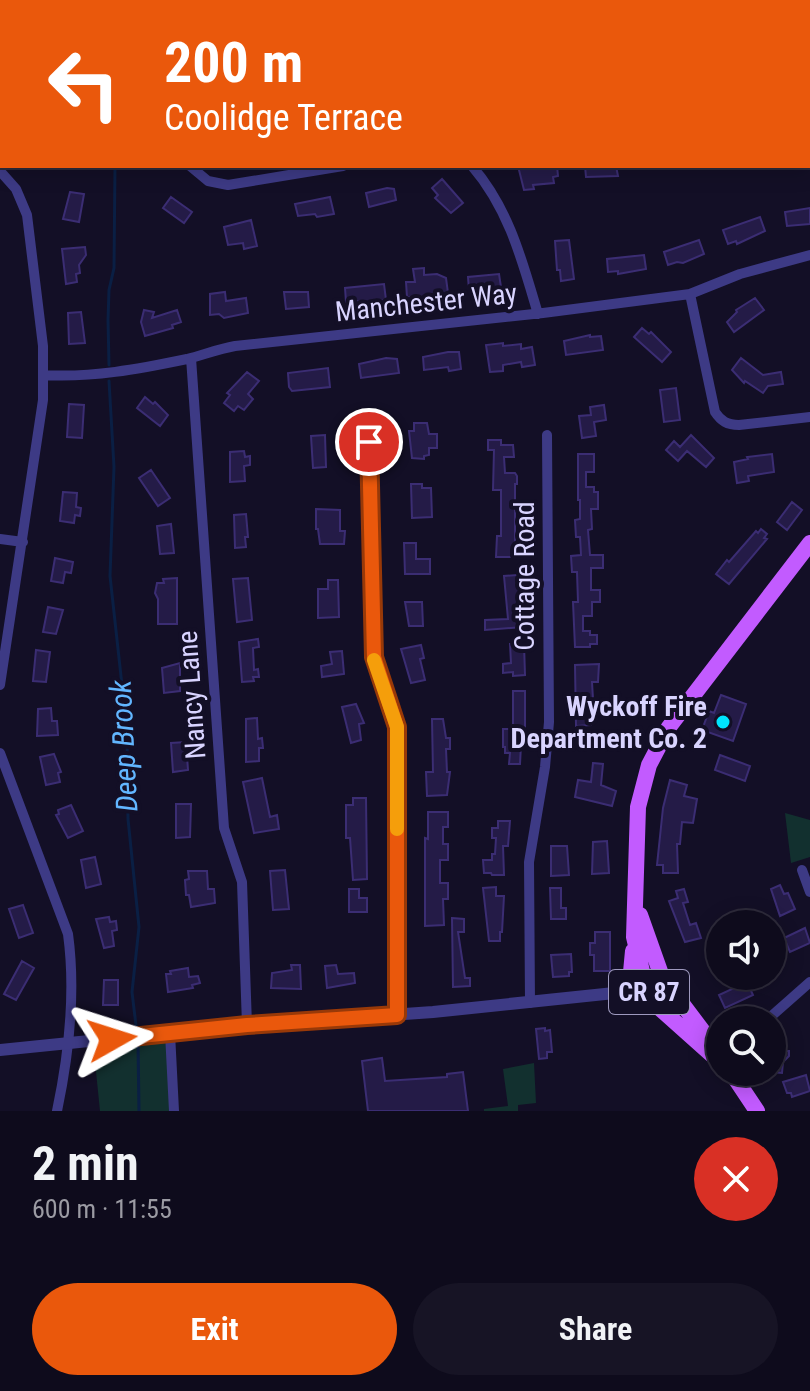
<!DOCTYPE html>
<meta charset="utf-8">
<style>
:root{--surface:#0e0b1c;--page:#171425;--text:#f1f3f6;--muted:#9b9ba3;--line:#2e2b3b;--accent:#ea580c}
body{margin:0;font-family:"Roboto Condensed",sans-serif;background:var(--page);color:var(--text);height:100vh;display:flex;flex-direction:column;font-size:30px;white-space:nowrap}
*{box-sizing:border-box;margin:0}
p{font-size:26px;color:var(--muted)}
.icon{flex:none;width:44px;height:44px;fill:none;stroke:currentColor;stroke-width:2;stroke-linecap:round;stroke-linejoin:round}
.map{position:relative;height:1111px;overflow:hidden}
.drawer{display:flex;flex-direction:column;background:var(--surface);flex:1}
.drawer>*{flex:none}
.hud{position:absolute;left:0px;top:0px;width:810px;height:168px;box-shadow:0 4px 20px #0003,0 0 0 2px var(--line);background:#ea580c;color:#fff;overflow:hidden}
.tools{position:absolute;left:706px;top:910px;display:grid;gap:16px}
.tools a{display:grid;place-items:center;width:80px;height:80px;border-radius:50%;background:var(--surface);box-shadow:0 4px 20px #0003,0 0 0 2px var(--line);font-size:40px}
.pin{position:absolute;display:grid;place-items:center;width:68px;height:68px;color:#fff;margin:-34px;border:4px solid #fff;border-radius:50%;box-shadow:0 2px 8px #0007}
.me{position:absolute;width:88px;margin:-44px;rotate:84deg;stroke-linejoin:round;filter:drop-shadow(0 0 6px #0008)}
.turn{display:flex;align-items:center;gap:28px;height:168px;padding:0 32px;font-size:36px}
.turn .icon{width:104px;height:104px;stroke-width:2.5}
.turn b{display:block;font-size:56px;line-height:68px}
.round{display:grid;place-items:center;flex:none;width:84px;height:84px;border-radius:42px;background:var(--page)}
.overview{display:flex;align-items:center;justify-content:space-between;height:136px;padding:0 32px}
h1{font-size:48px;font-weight:700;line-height:60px}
.cta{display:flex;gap:16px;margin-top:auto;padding:16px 32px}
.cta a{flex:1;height:92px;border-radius:48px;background:var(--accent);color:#fff;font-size:32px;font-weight:700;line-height:92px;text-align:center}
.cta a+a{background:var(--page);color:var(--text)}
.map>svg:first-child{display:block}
.green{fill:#12302f}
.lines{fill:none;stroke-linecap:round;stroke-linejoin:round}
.stream{stroke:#0a1f44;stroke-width:3}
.building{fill:#241b47;stroke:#3b2d73;stroke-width:2}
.minor{stroke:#3d3a85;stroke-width:10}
.tertiary{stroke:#3d3a85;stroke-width:12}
.primary{stroke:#c25bff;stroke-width:16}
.route-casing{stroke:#983908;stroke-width:20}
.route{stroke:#ea580c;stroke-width:14}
.slow{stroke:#f59e0b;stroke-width:14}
.poi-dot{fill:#00e5ff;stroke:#130f26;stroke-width:3}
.labels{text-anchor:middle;stroke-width:8;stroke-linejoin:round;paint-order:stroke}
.shield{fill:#130f26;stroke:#9e99be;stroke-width:2}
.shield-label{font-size:26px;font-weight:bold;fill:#d9d4ff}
.street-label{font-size:28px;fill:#d9d4ff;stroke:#130f26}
.poi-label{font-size:28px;font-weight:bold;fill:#d9d4ff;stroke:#130f26;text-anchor:end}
.water-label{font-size:30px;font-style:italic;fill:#62b6ff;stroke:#130f26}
</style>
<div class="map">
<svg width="810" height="1111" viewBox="0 0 810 1111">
<rect width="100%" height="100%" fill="#130f26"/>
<path class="green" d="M785 813 810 820V857L791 863Z
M167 1036 176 1111H100L93 1042Z
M534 1063 536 1103 518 1105V1111H484V1109L508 1106 503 1069Z"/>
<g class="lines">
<path class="stream" d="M109 365 108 320 109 290 114 268 115 166
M109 381 114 467 110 576 127 731 128 819 139 927 132 992 137 1034
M138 1042 139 1111"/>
</g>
<path class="building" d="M518 166H557L558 176 553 177 554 183 533 185 534 189 524 190Z
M585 166H616L618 176 586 177Z
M442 179 463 203 451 213 435 198 438 195 432 188Z
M387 188 394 189 396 200 369 207 366 193Z
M70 192 84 194 79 222 63 219Z
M171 197 192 212 184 223 163 208Z
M330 197 334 214 317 217 315 214 298 216 295 204Z
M810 208V224L787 226 785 212Z
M760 217 765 231 737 244 736 241 728 244 723 230Z
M251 220 257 246 244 249 243 243 228 245 224 227Z
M569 240 574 279 561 281 560 270H557L555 241Z
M699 240 704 254 683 263 677 262 668 265 664 252Z
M85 247 86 255 79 265 80 273 76 274 77 282 66 284 62 249Z
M644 255 646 269 618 274V271L608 272 607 259Z
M424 268V275L437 274 446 278 448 293 427 295V298L407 297 406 282H415L413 269Z
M499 274 501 287 469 290 468 277Z
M384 284 386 300 361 304V302L356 301 346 302 345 288Z
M225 292 226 301 246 298 248 313 224 318 219 314 210 315V294Z
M284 292H308L309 307 286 309Z
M755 298 764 310 734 332 727 322 737 312 736 310Z
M144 310 154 312 152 318 177 310 181 322 172 325 173 328 145 336 141 322Z
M81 312 85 343 69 344 68 313Z
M642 328 649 334 651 332 671 352 662 362 634 337Z
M590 335V337L601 336 603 350 566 355 564 341Z
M503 343V346L521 344V349L532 347 535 365 522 367 521 362 503 365V371L490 372 486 345Z
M448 352H459L461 369 449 371 448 367 424 370 423 357Z
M386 358 397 359 399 373 361 378 359 364Z
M741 358 763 375 781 372 783 384 768 386 763 393 745 381 744 383 732 370Z
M328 368 330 387 292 391 289 387 288 373Z
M247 372 259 381 248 394 253 399 244 410 238 406 234 411 224 403 230 395 227 393Z
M676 388 680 420 664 422 660 390Z
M145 397 153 404 155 402 168 415 160 426 137 408Z
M69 404 84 405 82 438 67 437Z
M604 405 606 420 594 422 596 436 582 438 579 416 591 415 590 407Z
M414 423H427L429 434H437V448H429V455L424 456V459L412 458 409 431H414Z
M325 435 326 467 313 468 311 436Z
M691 435 714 458 706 467 687 451 678 461 666 450 674 441 680 447Z
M488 440H501V445H513L514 457H504L505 473H515L517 476V484H515V557H496L497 536H501V490H493L494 450H488Z
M244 451 245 457 250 456V465L244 466 245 481 230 482V452Z
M578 454H594V472H586V487H594V492H598V509H591L592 529 588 530 590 555H603V568H591V590H600V602H592V616H583V631H590V635H597V644H590V647H575L573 602H578L577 572H572L571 556 581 555 580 537H576L575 520 580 519V500H578Z
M772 454 774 472 748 476 749 481 737 483 734 462 748 459 747 457Z
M151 470 170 498 158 506 139 478Z
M411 484H422V488H431L432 517 412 518Z
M63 492 77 493 76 507 81 508 80 516 75 515 74 523 60 521Z
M792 502 802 510 787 530 777 522Z
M316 509 340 510V531H345L344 544H320L318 529H316Z
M246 514 248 537H245L246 547 235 548 234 515Z
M171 524 174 553 160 554 157 526Z
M761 529 767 534 764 538 767 539 729 584 716 574 727 560 729 562 756 531 758 533Z
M404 543H416V559H430V574H405Z
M55 558 73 562 71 573 65 572 63 583 51 581Z
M517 575V580H520L522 605V627L485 630V620L508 619 504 576Z
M177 578V624H158V599L155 593 157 583H164L163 579Z
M248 578 252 620 237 622 233 579Z
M328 580H338L339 617 318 618V589H328Z
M405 602H422L423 626H409Z
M48 607 63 610 56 634 43 632Z
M258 639 259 647 253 648 254 670 258 669 259 677H253L254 681 242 682 239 642Z
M510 644H524L525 675 513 676V672L503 673V664L511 663Z
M421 645 424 658 420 659 425 680 411 683 401 649Z
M36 650 50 652 46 682 33 681Z
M342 651 344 674 322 677 321 666 332 664 330 652Z
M180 663V691L164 693 162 668Z
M599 664 598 682H592L593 699H599V709L591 710V725L576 726 575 665Z
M513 691H525V733L523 745H521L520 764H509L510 753H505V747H503V729H511L513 724Z
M721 695 746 704 733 741 702 730 709 711 714 713Z
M356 704 364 723 359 724 361 740 351 743 342 707Z
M51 708 52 721H57L58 735 37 736 38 709Z
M257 718 258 739 262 738 263 748H259V761L246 762V719Z
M432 719H443L446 738H450V749H446L447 772H450L447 795 427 796 426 772H433Z
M186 742 188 770 173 772 171 743Z
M54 754 61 772 58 773 60 782 46 785 40 757Z
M720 755 750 766 745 781 715 770Z
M593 763 603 764 601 785 616 791 612 806 575 797 578 780 591 782Z
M262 778 270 817 277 815 279 829 254 833 243 782Z
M670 780 687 785 684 796 697 799 693 823 682 822 680 844H677L678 873H663V865H657L663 808Z
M353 798H366L367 879 353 880 350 838H346V805H353Z
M176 804H191L190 837 176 838Z
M71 805 83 831 68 838 56 815 59 814 58 810Z
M428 812H448V827H443V844H448V860H440V883H448V899H443L444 925 425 926V838L428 839Z
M498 821H510L508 846H503L504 875H492L491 873H484L483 860H492V854H495L496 838H492V828H498Z
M607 841 609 873 592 874 593 842Z
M551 846H567L569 875 551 876Z
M95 857 101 884 86 888 81 860Z
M285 870 289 909 273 910 270 871Z
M188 871H207L208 889H214L215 903 191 907 189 895H186L185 880 189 879Z
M780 885 784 894 788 893 795 909 780 916 771 889Z
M496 887V896H504L502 932H500V941H489L483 888Z
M550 888H561V908H566V919H551Z
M349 889H359V898H367V912H349Z
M684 889 688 902 683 903 690 925 696 923 701 938 685 942 669 901 678 898 676 891Z
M23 905 33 933 19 938 9 909Z
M109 917 110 922 116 921 117 930 112 931 114 946 104 948 96 919Z
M452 918 464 919V932H458L465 978H470V986L453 987Z
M805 928 810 943 790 952 784 938Z
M595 932H610V971H594V955H590V943H595Z
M571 954 572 972H569V976L553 977 551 955Z
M22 961 34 968 16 1000 4 994Z
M291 965H300L301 989 271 988 272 973 292 970Z
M336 965 338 974 354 973 355 983 327 988 325 966Z
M188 968 189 977 198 976 200 983 192 985 193 988 168 992 166 974H171L170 971Z
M104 980H118V1005H103Z
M747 982 753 995 725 1008 719 995Z
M545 1028V1031L550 1030 552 1052H547V1058L539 1059 536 1029Z
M772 1038 785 1040 784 1051H789V1056L783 1062 782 1073 772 1072Z
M382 1058 385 1081 447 1077V1074L463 1072 468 1111H368L362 1061Z
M806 1075 810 1091 792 1097 791 1093H787L783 1082Z"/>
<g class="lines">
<path class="minor" d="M380 0 381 2
M808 88 810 87
M190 166 208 181 228 185 343 166
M472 166C509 209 522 260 538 314
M0 171 16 189 27 215 43 346V400L0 685
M690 294 715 412C721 421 727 425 739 425L810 417
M191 358 224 828 242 882 247 1025
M43 375C92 378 139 369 187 359 203 355 218 349 235 346L543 313 690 294 740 274 810 255
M369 442 374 657 397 727V1015
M0 539 23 542
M0 753 68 934C76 993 69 1054 57 1111
M802 870 810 892
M530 1003 529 862 545 767 549 722 547 435
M767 1020 810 982
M170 1033 174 1111"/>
<path class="tertiary" d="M0 1050 247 1025 433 1012 624 992"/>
<path class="primary" d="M640 915 662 977 717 1050
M624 992 631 972 633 951
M720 1062 655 1004 645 984 634 937 638 807 649 765 669 727 810 543
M731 1072 757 1111"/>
</g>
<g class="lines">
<defs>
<path id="route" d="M112 1039 247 1025 397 1015V727L374 657 369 442"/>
</defs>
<use href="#route" class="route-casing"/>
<use href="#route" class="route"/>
<path class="slow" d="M374 660 397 727V829"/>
</g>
<circle class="poi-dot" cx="723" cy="722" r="8"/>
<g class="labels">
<rect class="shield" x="609" y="970" width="80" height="44" rx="6"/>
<g class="shield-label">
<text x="649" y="1001">CR 87</text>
</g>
<g class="street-label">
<text transform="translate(426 302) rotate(-6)" y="10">Manchester Way</text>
<text transform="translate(524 576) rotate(-90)" y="10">Cottage Road</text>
<text transform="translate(191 695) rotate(-94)" y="10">Nancy Lane</text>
</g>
<g class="poi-label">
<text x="707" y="716">Wyckoff Fire<tspan x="707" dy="32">Department Co. 2</tspan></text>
</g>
<g class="water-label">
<text transform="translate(124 746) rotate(-93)" y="10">Deep Brook</text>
</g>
</g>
</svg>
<div class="tools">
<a><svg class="icon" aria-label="sound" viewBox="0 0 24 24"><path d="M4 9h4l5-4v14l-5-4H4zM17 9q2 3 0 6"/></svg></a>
<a><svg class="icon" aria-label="search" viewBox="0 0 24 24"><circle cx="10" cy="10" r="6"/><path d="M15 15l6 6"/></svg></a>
</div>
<div class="pin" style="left:369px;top:442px;background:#d93025"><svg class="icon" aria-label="arrive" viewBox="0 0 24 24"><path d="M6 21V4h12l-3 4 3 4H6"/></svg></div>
<svg class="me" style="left:112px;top:1039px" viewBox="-20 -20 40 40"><path d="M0-17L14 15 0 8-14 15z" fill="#ea580c" stroke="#fff" stroke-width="4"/></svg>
<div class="hud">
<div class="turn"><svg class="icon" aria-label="left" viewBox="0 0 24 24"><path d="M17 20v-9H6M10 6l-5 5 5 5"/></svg><div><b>200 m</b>Coolidge Terrace</div></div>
</div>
</div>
<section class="drawer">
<div class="overview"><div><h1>2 min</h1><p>600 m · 11:55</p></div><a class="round" style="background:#d93025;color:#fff"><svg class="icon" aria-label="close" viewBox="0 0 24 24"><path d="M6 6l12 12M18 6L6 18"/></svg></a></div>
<div class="cta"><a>Exit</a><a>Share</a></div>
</section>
